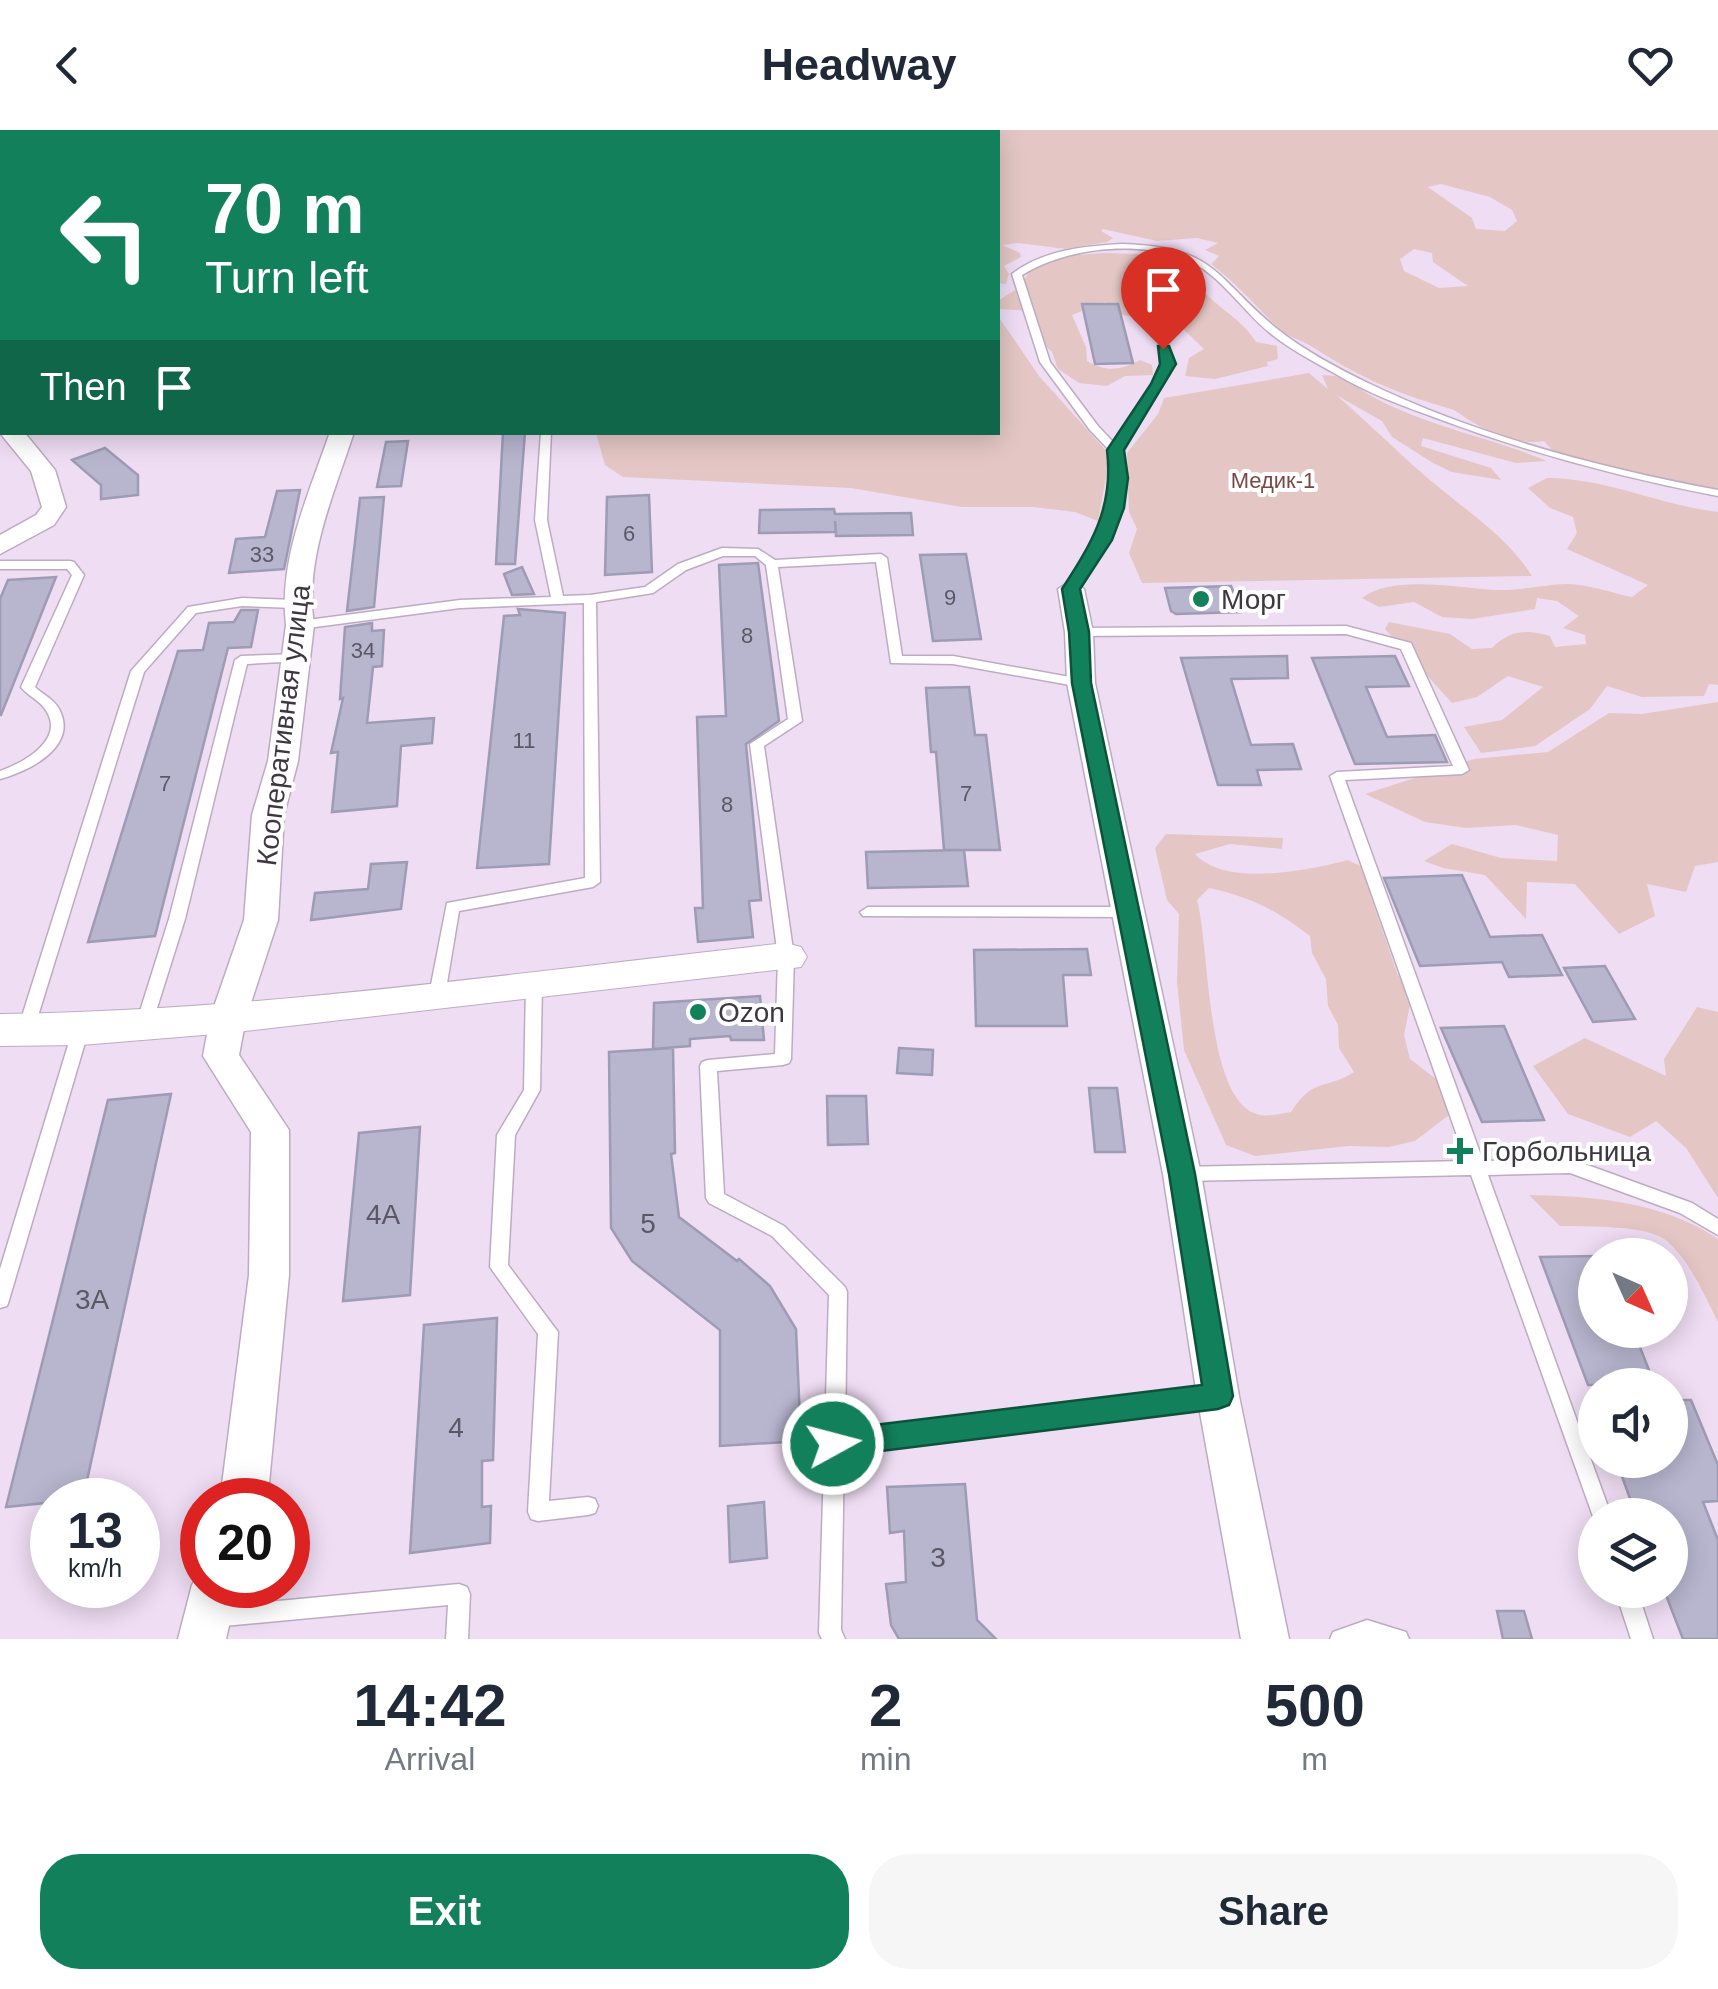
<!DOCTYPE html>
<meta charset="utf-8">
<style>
:root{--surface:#fff;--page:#f6f6f7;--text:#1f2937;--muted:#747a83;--accent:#13805c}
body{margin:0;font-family:Arial,sans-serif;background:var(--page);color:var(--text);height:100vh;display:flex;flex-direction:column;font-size:38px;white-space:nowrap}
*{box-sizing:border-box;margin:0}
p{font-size:32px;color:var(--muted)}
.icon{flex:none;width:55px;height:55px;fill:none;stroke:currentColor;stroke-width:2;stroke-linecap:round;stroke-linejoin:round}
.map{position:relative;height:1509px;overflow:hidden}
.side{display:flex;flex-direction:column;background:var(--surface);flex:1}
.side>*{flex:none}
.top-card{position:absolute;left:0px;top:0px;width:1000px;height:305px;box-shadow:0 5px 25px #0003;background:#13805c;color:#fff;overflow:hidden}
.needle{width:65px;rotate:135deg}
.buttons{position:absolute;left:1578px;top:1108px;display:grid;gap:20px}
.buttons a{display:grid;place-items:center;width:110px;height:110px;border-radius:50%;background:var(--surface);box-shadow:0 5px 25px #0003;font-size:50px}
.speed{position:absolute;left:30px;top:1348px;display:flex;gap:20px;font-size:50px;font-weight:700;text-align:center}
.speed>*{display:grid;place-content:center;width:130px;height:130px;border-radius:50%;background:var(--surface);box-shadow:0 5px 25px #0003;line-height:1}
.speed small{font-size:25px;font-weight:400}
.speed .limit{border:15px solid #d22;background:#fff;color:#111}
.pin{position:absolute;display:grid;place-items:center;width:85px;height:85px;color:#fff;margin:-102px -42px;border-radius:50% 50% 50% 0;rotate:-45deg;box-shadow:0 0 10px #0007}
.pin .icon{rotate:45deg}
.me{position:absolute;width:110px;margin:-55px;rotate:83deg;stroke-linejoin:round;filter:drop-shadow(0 0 8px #0008)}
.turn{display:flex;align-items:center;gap:35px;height:210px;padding:0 40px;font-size:45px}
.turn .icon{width:130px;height:130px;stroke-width:2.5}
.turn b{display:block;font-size:70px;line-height:85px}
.then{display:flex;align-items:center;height:95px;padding:0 40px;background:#0003;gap:20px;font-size:38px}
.eta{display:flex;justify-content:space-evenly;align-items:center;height:170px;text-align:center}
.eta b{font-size:60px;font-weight:800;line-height:70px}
.action{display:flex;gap:20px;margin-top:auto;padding:20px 40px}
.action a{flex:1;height:115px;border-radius:40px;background:var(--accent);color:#fff;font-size:40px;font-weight:800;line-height:115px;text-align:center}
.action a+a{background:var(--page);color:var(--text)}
header{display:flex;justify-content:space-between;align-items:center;height:130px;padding:0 40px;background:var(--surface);font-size:45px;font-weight:800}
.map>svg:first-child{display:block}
.green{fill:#e4c7c5;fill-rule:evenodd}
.building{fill:#b8b6cf;stroke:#9d9cb4;stroke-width:2.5}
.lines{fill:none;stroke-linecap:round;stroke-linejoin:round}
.service-casing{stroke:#bdacc1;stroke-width:3}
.minor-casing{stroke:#bdacc1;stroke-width:3}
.tertiary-casing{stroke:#bdacc1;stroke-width:2}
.service{fill:#fff;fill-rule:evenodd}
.minor{fill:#fff;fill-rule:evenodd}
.tertiary{fill:#fff;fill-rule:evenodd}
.route{fill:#13805c;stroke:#0c533c;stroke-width:2.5}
.poi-dot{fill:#13805c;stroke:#fff;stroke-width:4}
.labels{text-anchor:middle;stroke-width:8;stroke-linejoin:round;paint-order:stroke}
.far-park-label{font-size:22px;fill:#7a4746;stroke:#fff}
.number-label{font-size:22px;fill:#5c5764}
.poi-label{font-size:28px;fill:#3e3740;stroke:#fff;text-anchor:start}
.street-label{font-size:28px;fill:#3e3740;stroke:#fff}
.near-number-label{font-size:28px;fill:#5c5764}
</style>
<header><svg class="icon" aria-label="back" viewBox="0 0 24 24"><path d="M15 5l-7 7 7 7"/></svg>Headway<svg class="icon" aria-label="heart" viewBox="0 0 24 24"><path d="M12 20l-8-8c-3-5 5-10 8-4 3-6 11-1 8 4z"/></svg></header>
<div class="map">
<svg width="1718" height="1509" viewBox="0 0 1718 1509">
<rect width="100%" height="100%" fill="#efddf3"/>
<path class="green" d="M353 0H1718V359L1597 336 1552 320 1544 311C1522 316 1490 303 1471 291 1465 288 1458 281 1451 279 1396 263 1360 248 1311 216 1301 210 1286 206 1277 197 1256 176 1236 153 1211 134L1219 126 1205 120 1218 113 1197 108 1157 111 1103 99 1101 101 1113 108 1107 112 1066 119 1018 113 1002 115 1020 123 1021 127 1004 136 1009 144 1006 154 998 153V2ZM1441 54 1490 67 1512 80 1517 91 1505 101 1476 99 1472 88 1428 57ZM1414 119 1432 123 1433 132 1468 156 1439 158 1404 141 1400 129Z
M1104 123 1169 125 1191 132C1196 172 1236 179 1256 212L1277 216 1278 229 1267 232 1268 236 1215 249 1185 246 1189 228 1204 219 1180 196 1123 185 1105 172 1072 185 1086 217 1087 231C1105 242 1121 241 1140 230L1152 235 1153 245 1125 246 1107 256 1079 253 1058 239 1052 222 1037 209 1030 181 999 179V170L1020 157 1033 135 1060 126Z
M998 186 1039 246 1110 325 1098 391 1075 382 1033 377H962L851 358 623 347 605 335 596 303 998 302Z
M1309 243 1328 259 1322 245C1350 245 1353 257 1377 269 1430 297 1492 308 1547 331L1516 333 1423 308 1421 316 1491 338 1501 350 1452 342 1433 333 1392 307 1382 291 1336 265C1368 292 1398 323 1430 350 1465 380 1507 406 1532 446L1142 453 1129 423 1137 399 1129 382 1127 323 1158 284 1164 268Z
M1547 348C1605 348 1660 375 1718 382V555L1709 554 1704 566 1642 567 1607 556 1590 579 1535 616 1481 623 1464 597 1502 590 1543 557 1508 546 1477 567 1452 573 1385 499 1389 492 1450 504 1472 519 1492 518C1510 500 1525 499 1550 506L1555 517 1586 514 1585 505 1563 498 1579 486 1557 471 1537 468 1535 479 1472 489 1442 487 1414 472 1379 477 1362 468C1391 444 1460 458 1496 460 1519 461 1542 455 1564 454 1585 453 1612 463 1632 467L1648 455 1567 419 1577 403 1573 387 1550 378 1528 358Z
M1718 572V732L1695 736 1686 762 1647 754 1655 786 1619 804 1575 754 1527 752 1526 789 1485 745 1443 738 1424 731 1452 714 1501 728 1557 731 1558 705 1516 695 1466 698 1425 692 1365 664 1474 629 1548 622 1609 583 1642 584Z
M1166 704 1283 708 1282 719 1230 714 1195 724C1226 758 1309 740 1348 730L1372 742 1370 764 1397 843 1411 870 1404 905 1410 929 1436 949 1453 982 1415 1011 1389 1017 1349 1016 1255 1026 1226 1015 1184 920 1177 852 1179 784 1167 770 1155 718ZM1209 758C1250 767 1277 780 1310 806L1312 823 1326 849 1328 876 1338 895 1339 918 1354 942C1324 961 1315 946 1291 982 1282 983 1269 987 1260 985 1205 975 1210 815 1197 770Z
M1697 877 1718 882V1068L1686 1018 1656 991 1630 1007 1568 984 1533 936 1585 908 1666 946 1664 929Z
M1529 1065C1593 1066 1664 1072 1718 1109V1192C1704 1165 1691 1133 1668 1112 1649 1094 1586 1097 1560 1096Z"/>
<path class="building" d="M1082 174H1118L1133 233 1095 234Z
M503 302H525L515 434H496Z
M408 311 401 356 377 357 386 312Z
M105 318 138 345V365L101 369V355L72 330Z
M300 360 284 439 229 443 236 409 265 407 277 361Z
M649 365 652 442 605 445 607 367Z
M384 367 374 477 347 481 360 368Z
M834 379 835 384 911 383 913 405 836 406 835 391 836 402 759 403 760 380Z
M966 424 981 509 933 511 920 425Z
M758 433 779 591 746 614 761 770 749 771 753 807 698 812 695 778H703L697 587 726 586 719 435Z
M522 437 534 464 512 465 504 444Z
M56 447 1 585H0V469L8 450Z
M1231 456 1241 482 1176 484 1171 481 1165 458Z
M518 479 565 483 549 734 477 738 504 486 520 485Z
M241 480H258L251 517 228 518 155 806 88 812 178 521 203 520 209 493 234 492Z
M372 493V501L384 500 382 536 373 537 367 593 434 588 432 613 401 616 397 676 332 682 338 622 331 623 343 568 340 569 345 497Z
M1287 526 1288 548 1231 549 1251 615 1293 614 1301 639 1257 640 1261 655H1218L1181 528Z
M1395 526 1409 556 1366 557 1387 607 1435 605 1447 632 1355 634 1312 528Z
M969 557 975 605H986L1000 720H944L936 622H931L926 558Z
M964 720 968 756 868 758 866 722Z
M407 732 401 779 311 790 315 763 368 759 371 734Z
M1462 745 1490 807 1542 805 1562 845 1509 847 1502 832 1420 836 1384 748Z
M1087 819 1091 845H1063L1067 896H976L974 820Z
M1605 836 1635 889 1593 892 1564 838Z
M760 866 764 910H731L730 906 690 909V916L653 919 654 873Z
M1504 896 1544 990 1482 992 1441 898Z
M673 918 675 1023 671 1024 679 1087 737 1131 739 1129 770 1156 796 1199 801 1311 720 1316V1200L632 1131 611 1098 609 922Z
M899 918 933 920 932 945 897 943Z
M1089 958H1117L1125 1022H1095Z
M171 964 83 1369 6 1377 108 970Z
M827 966H866L868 1014 828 1015Z
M420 997 410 1165 343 1171 359 1003Z
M1595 1126V1200H1633L1655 1255H1588L1540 1127Z
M497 1188 493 1330 482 1331V1377L491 1376 490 1413 410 1423 424 1195Z
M1670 1270H1691L1718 1335V1371L1703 1372 1718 1410V1509H1683L1664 1460H1670V1385H1636L1616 1330H1670Z
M965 1354 977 1490 996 1509H899L891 1495 886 1454 906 1452 904 1401 890 1403 887 1357Z
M764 1372 767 1428 730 1432 728 1376Z
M1497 1481H1524L1532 1509H1503Z"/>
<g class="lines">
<defs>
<path id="service" d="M0 11H2V15H0Z
M0 94 2 95V101L0 100Z
M1122 114C1217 117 1213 146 1276 198 1303 220 1337 238 1368 253 1476 305 1600 338 1718 360V366C1623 348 1530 323 1439 289 1403 276 1367 263 1334 243 1313 231 1289 219 1270 203 1239 178 1217 138 1177 126 1128 111 1065 119 1022 145L1050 232 1098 296 1114 313 1163 235 1159 217H1167L1173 235 1120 320 1122 359 1113 394 1098 426 1075 462H1067L1065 459 1086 426 1102 394 1110 359V321L1090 300 1040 232 1012 144C1043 120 1085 116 1122 114Z
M541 302H551L547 390 563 466 590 465 645 457 678 434 722 418 758 419 775 430 881 424 887 428 902 526H953L1081 549 1088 553 1081 557 953 534 891 533 876 432 778 437 802 591 764 616 794 827 791 929 789 933 783 935 717 941 724 1064 784 1096 845 1157 847 1162 845 1304 1214 1258 1221 1261 1224 1267 1221 1273 1214 1276 844 1322 841 1500 845 1509H822L819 1503 829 1165 772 1106 709 1073 706 1068 700 936 702 932 708 930 775 924 778 827 750 614 788 589 766 435 755 426H723L686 440 653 463 596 472 600 752 593 757 459 781 445 865 443 869H431L429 865 447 773 585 748 584 473 460 478 300 499 294 495 300 491 460 470 551 467 535 390Z
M0 431H70L74 432 84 445 35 557C42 564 54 569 59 579 79 617 29 641 0 649V641C23 633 67 609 45 579 39 570 28 566 21 557L72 445 67 439H0Z
M242 468 295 470 301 474 295 478 242 476 196 483 144 542 34 899 32 903H20L18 899 131 541 188 477Z
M1346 496 1411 513 1469 640 1462 644 1345 650 1483 1031 1571 1029 1692 1073 1718 1089V1105L1680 1083 1570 1043 1488 1045 1611 1385H1595V1392L1471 1045 1182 1051 1176 1049 1173 1044 1176 1039 1182 1037 1466 1031 1330 646 1337 642 1453 636 1401 519 1346 504 1079 506 1073 502 1079 498Z
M296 524 302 528 301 531 247 534 185 789 152 894 150 898H138L136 894 169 789 235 530 241 526Z
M868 777H1129L1137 782 1129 787 863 786 860 782Z
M534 849 540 851 542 855 540 960 515 1005 508 1135 558 1202 549 1371 588 1367 595 1369 598 1376 595 1383 588 1385 538 1391 531 1389 528 1382 538 1204 490 1137 497 1005 524 960 526 855 528 851Z
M81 893 87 895 89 899 9 1170 7 1176 0 1178V1139L73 899 75 895Z
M459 1454 467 1457 470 1464 468 1509H446L448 1475 213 1497 205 1494 202 1487 205 1480 213 1477Z
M1615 1460H1637L1653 1509H1631Z
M1367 1490 1406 1502 1409 1509H1330L1333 1502Z"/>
<path id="minor" d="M2 297V302H24L55 340 66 377 54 395 0 424V405L36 385 42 377 31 341 0 303Z
M330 302H354C334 364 304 429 314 495L298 631 284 685 278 790 246 888 239 925 289 1000V1145L269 1353 264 1370H220L249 1145 251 1002 203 926 210 888 244 790 252 685 268 631 286 495C278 429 309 364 330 302Z
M1071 451 1084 459 1093 502 1095 553 1201 1044 1239 1266 1289 1509H1241L1197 1266 1163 1044 1067 553 1065 502 1058 459Z
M202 1438V1455H238L226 1509H178L192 1455Z"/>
<path id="tertiary" d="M786 813 801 817 807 827 801 837 228 903 81 915 0 916V884C261 881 526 841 786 813Z"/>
</defs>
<use href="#service" class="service-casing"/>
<use href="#minor" class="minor-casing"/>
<use href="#tertiary" class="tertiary-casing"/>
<use href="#service" class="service"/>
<use href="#minor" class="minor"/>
<use href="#tertiary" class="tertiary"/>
</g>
<path class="route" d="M1158 216H1169L1176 234 1124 320 1128 348 1124 378 1112 410 1080 459 1089 502 1091 553 1195 1044 1233 1266 1229 1275 1218 1279 833 1327 822 1323 818 1314 822 1304 833 1300 1202 1255 1169 1044 1072 553 1069 502 1062 459C1092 413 1114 377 1107 320L1151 254 1160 234Z"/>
<g class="poi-dot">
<circle cx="1201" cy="469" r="10"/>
<circle cx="698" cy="882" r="10"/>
<path d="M1455 1006h10v10h10v10h-10v10h-10v-10h-10v-10h10z"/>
</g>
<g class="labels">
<g class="far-park-label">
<text x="1273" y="358">Медик-1</text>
</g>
<g class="number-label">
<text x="629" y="411">6</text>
<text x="262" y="432">33</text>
<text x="950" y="475">9</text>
<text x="747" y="513">8</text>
<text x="363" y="528">34</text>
<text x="524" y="618">11</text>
<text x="165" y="661">7</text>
<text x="966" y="671">7</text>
<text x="727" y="682">8</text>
</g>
<g class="poi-label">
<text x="1221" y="479">Морг</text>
<text x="718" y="892">Ozon</text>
<text x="1482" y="1031">Горбольница</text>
</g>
<g class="street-label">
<text transform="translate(283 595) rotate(-83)" y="10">Кооперативная улица</text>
</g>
<g class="near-number-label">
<text x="383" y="1094">4А</text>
<text x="648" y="1103">5</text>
<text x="92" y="1179">3А</text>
<text x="456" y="1307">4</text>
<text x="938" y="1437">3</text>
</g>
</g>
</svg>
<div class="buttons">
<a><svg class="needle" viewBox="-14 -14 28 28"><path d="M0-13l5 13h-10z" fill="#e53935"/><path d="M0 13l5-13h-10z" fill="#747a83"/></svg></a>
<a><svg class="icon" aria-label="sound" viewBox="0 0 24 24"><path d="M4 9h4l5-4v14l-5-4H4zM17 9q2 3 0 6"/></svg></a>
<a><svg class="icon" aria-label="layers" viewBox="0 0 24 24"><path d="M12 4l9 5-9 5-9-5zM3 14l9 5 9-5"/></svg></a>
</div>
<div class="speed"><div>13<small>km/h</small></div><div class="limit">20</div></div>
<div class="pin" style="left:1163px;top:219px;background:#d93025"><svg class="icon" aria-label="arrive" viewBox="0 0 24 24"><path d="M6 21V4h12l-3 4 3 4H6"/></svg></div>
<svg class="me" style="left:833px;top:1314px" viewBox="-20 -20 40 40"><circle r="17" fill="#13805c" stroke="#fff" stroke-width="3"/><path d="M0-11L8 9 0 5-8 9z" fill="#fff"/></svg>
<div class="top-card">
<div class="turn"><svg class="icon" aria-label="left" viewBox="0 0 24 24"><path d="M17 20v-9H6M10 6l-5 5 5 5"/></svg><div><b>70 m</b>Turn left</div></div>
<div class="then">Then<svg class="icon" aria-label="arrive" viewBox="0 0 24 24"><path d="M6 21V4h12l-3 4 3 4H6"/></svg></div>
</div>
</div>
<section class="side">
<div class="eta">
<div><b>14:42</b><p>Arrival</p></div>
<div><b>2</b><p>min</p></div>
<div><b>500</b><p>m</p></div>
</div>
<div class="action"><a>Exit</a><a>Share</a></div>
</section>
